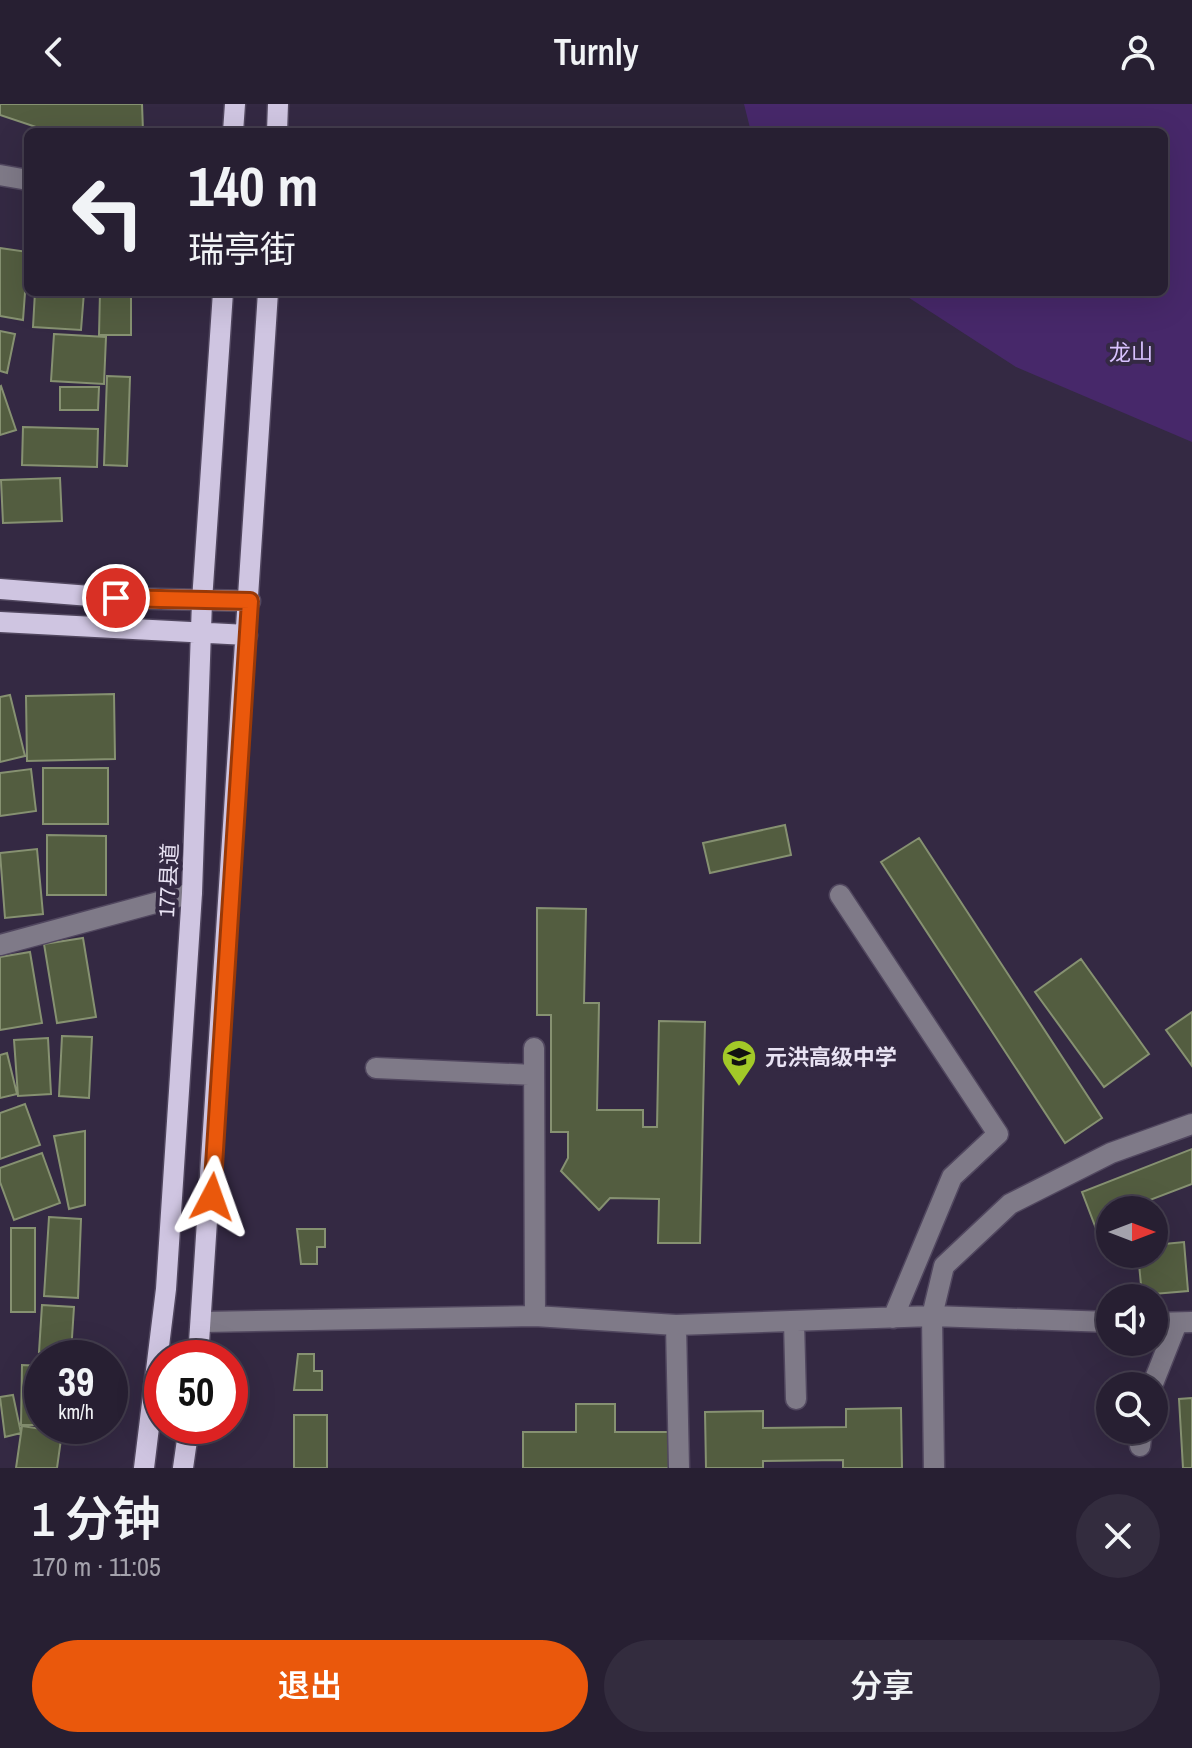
<!DOCTYPE html>
<html lang="zh">
<meta charset="utf-8">
<style>
:root{--surface:#271f32;--page:#332c3e;--text:#f1f3f6;--muted:#a4a2ac;--line:#433d4d;--accent:#ea580c}
body{margin:0;font-family:"Archivo Narrow","Noto Sans SC",sans-serif;background:var(--page);color:var(--text);height:100vh;display:flex;flex-direction:column;font-size:30px;white-space:nowrap}
*{box-sizing:border-box;margin:0}
p{font-size:26px;color:var(--muted)}
.icon{flex:none;width:44px;height:44px;fill:none;stroke:currentColor;stroke-width:2;stroke-linecap:round;stroke-linejoin:round}
.map{position:relative;height:1364px;overflow:hidden}
.sheet{display:flex;flex-direction:column;background:var(--surface);flex:1}
.sheet>*{flex:none}
.top-card{position:absolute;left:24px;top:24px;width:1144px;height:168px;border-radius:12px;box-shadow:0 8px 32px #0002,0 0 0 2px var(--line);background:#271f32;color:var(--text);overflow:hidden}
.needle{width:52px;rotate:90deg}
.buttons{position:absolute;left:1096px;top:1092px;display:grid;gap:16px}
.buttons a{display:grid;place-items:center;width:72px;height:72px;border-radius:50%;background:var(--surface);box-shadow:0 8px 32px #0002,0 0 0 2px var(--line);font-size:40px}
.speed{position:absolute;left:24px;top:1236px;display:flex;gap:16px;font-size:40px;font-weight:700;text-align:center}
.speed>*{display:grid;place-content:center;width:104px;height:104px;border-radius:50%;background:var(--surface);box-shadow:0 8px 32px #0002,0 0 0 2px var(--line);line-height:1}
.speed small{font-size:20px;font-weight:400}
.speed .limit{border:12px solid #d22;background:#fff;color:#111}
.pin{position:absolute;display:grid;place-items:center;width:68px;height:68px;color:#fff;margin:-34px;border:4px solid #fff;border-radius:50%;box-shadow:0 2px 8px #0007}
.me{position:absolute;width:88px;margin:-44px;rotate:4deg;stroke-linejoin:round;filter:drop-shadow(0 0 6px #0008)}
.turn{display:flex;align-items:center;gap:28px;height:168px;padding:0 32px;font-size:36px}
.turn .icon{width:104px;height:104px;stroke-width:2.5}
.turn b{display:block;font-size:56px;line-height:68px}
.round{display:grid;place-items:center;flex:none;width:84px;height:84px;border-radius:42px;background:var(--page)}
.headline{display:flex;align-items:center;justify-content:space-between;height:136px;padding:0 32px}
h1{font-size:48px;font-weight:600;line-height:60px}
.primary-button{display:flex;gap:16px;margin-top:auto;padding:16px 32px}
.primary-button a{flex:1;height:92px;border-radius:48px;background:var(--accent);color:#fff;font-size:32px;font-weight:600;line-height:92px;text-align:center}
.primary-button a+a{background:var(--page);color:var(--text)}
header{display:flex;justify-content:space-between;align-items:center;height:104px;padding:0 32px;background:var(--surface);font-size:36px;font-weight:600}
.map>svg:first-child{display:block}
.green{fill:#47286a}
.building{fill:#535d40;stroke:#869171;stroke-width:2}
.lines{fill:none;stroke-linecap:round;stroke-linejoin:round}
.minor-casing{stroke:#51475f;stroke-width:23}
.major-casing{stroke:#51475f;stroke-width:23}
.minor{stroke:#7f7a88;stroke-width:20}
.major{stroke:#cfc5e1;stroke-width:20}
.route-casing{stroke:#983908;stroke-width:20}
.route{stroke:#ea580c;stroke-width:14}
.labels{text-anchor:middle;stroke-width:8;stroke-linejoin:round;paint-order:stroke}
.park-label{font-size:22px;fill:#d9c2ff;stroke:#342943}
.street-label{font-size:22px;fill:#e8e2f3;stroke:#342943}
.poi-label{font-size:22px;font-weight:bold;fill:#e8e2f3;stroke:#342943;text-anchor:start}
</style>
<header><svg class="icon" aria-label="back" viewBox="0 0 24 24"><path d="M15 5l-7 7 7 7"/></svg>Turnly<svg class="icon" aria-label="person" viewBox="0 0 24 24"><circle cx="12" cy="8" r="4"/><path d="M4 21q1-7 8-7t8 7"/></svg></header>
<div class="map">
<svg width="1192" height="1364" viewBox="0 0 1192 1364">
<rect width="100%" height="100%" fill="#342943"/>
<path class="green" d="M744 0H1192V338L1016 263 900 188H1164V28H751Z"/>
<path class="building" d="M0 0H142L143 27 51 28 0 11Z
M0 144 28 148 23 216 0 212Z
M35 188H84L81 226 33 223Z
M100 188H131V231H99Z
M0 227 15 230 7 269 0 267Z
M54 230 106 233 104 280 51 277Z
M107 272 130 273 127 362 104 361Z
M1 282 16 326 0 331V283Z
M60 283H99L98 306H60Z
M23 323 98 325 97 363 22 361Z
M60 374 62 417 3 419 1 376Z
M114 590 115 655 27 657 26 592Z
M10 591 25 652 0 658V593Z
M43 664H108V720H43Z
M31 665 36 707 0 712V669Z
M785 721 791 751 710 769 703 739Z
M47 731 106 732V791H47Z
M919 734 1102 1014 1065 1039 881 758Z
M37 745 43 810 5 814 0 749Z
M537 804 586 805 584 899H599L597 1006H643V1023H657L659 917 705 918 700 1139H658L659 1095 610 1094 599 1106 561 1067 568 1054V1028H551V911H537Z
M83 834 96 913 57 919 44 840Z
M30 848 42 919 0 926V853Z
M1081 855 1149 950 1104 983 1035 888Z
M1192 908V962L1166 926Z
M62 932 92 933 89 994 59 992Z
M48 934 51 990 18 992 14 936Z
M7 949 17 990 0 994V951Z
M25 1000 40 1041 0 1055V1009Z
M85 1027V1101L69 1105 54 1032Z
M1192 1045V1080L1147 1097 1150 1106H1110V1146L1105 1148 1082 1088Z
M42 1049 60 1099 14 1116 0 1078V1064Z
M49 1113 81 1115 78 1194 44 1192Z
M11 1124H35V1208H11Z
M297 1125H325V1143H317V1160H301Z
M1184 1138 1188 1187 1142 1191 1138 1150H1154V1141Z
M42 1201 74 1203 71 1249 39 1248Z
M298 1250H314V1267H322V1286H294Z
M22 1261 42 1262V1321H21Z
M13 1291 21 1329 5 1333 0 1293Z
M1192 1294V1364H1183L1179 1295Z
M576 1300H615V1328H669V1364H523V1328H576Z
M901 1304 902 1364H843V1356L763 1357V1364H706L705 1308 763 1307V1324L846 1323V1305Z
M294 1311H327V1364H294Z
M22 1322 62 1328 57 1364H16Z"/>
<g class="lines">
<defs>
<path id="minor" d="M0 71 28 76
M840 791 998 1030 952 1073 893 1214
M0 841 192 789
M534 944 535 1212
M376 964 534 971
M204 1218 535 1212 676 1221 932 1212 1110 1218
M794 1218 796 1295
M1154 1219 1192 1218
M676 1221 679 1364
M1152 1282 1177 1219
M1140 1342 1142 1326
M934 1364 932 1212 944 1162 1010 1100 1111 1049 1192 1020"/>
<path id="major" d="M233 28 235 0
M277 28 278 0
M0 485 116 494 250 497
M0 518 247 531
M198 1254 268 188
M144 1364 166 1185 192 789 202 497 223 188
M183 1364 189 1322"/>
</defs>
<use href="#minor" class="minor-casing"/>
<use href="#major" class="major-casing"/>
<use href="#minor" class="minor"/>
<use href="#major" class="major"/>
</g>
<g class="lines">
<defs>
<path id="route" d="M116 494 250 497 212 1093"/>
</defs>
<use href="#route" class="route-casing"/>
<use href="#route" class="route"/>
</g>
<defs>
<symbol id="school-pin" viewBox="-11 -11 22 30"><path d="M0 17L-7.5 6A9.5 9.5 0 1 1 7.5 6Z" fill="#a2c928" stroke="#342943"/><path d="M0-5L7-2L0 1L-7-2ZM-4 1L0 2.5L4 1V4Q0 6-4 4Z" fill="#111"/></symbol>
</defs>
<g fill-rule="evenodd">
<use href="#school-pin" x="719" y="933" width="40" height="54"/>
</g>
<g class="labels">
<g class="park-label">
<text x="1131" y="256">龙山</text>
</g>
<g class="street-label">
<text transform="translate(168 776) rotate(-87)" y="8">177县道</text>
</g>
<g class="poi-label">
<text x="765" y="961">元洪高级中学</text>
</g>
</g>
</svg>
<div class="buttons">
<a><svg class="needle" viewBox="-14 -14 28 28"><path d="M0-13l5 13h-10z" fill="#e53935"/><path d="M0 13l5-13h-10z" fill="#a4a2ac"/></svg></a>
<a><svg class="icon" aria-label="sound" viewBox="0 0 24 24"><path d="M4 9h4l5-4v14l-5-4H4zM17 9q2 3 0 6"/></svg></a>
<a><svg class="icon" aria-label="search" viewBox="0 0 24 24"><circle cx="10" cy="10" r="6"/><path d="M15 15l6 6"/></svg></a>
</div>
<div class="speed"><div>39<small>km/h</small></div><div class="limit">50</div></div>
<div class="pin" style="left:116px;top:494px;background:#d93025"><svg class="icon" aria-label="arrive" viewBox="0 0 24 24"><path d="M6 21V4h12l-3 4 3 4H6"/></svg></div>
<svg class="me" style="left:212px;top:1093px" viewBox="-20 -20 40 40"><path d="M0-17L14 15 0 8-14 15z" fill="#ea580c" stroke="#fff" stroke-width="4"/></svg>
<div class="top-card">
<div class="turn"><svg class="icon" aria-label="left" viewBox="0 0 24 24"><path d="M17 20v-9H6M10 6l-5 5 5 5"/></svg><div><b>140 m</b>瑞亭街</div></div>
</div>
</div>
<section class="sheet">
<div class="headline"><div><h1>1 分钟</h1><p>170 m · 11:05</p></div><a class="round"><svg class="icon" aria-label="close" viewBox="0 0 24 24"><path d="M6 6l12 12M18 6L6 18"/></svg></a></div>
<div class="primary-button"><a>退出</a><a>分享</a></div>
</section>
